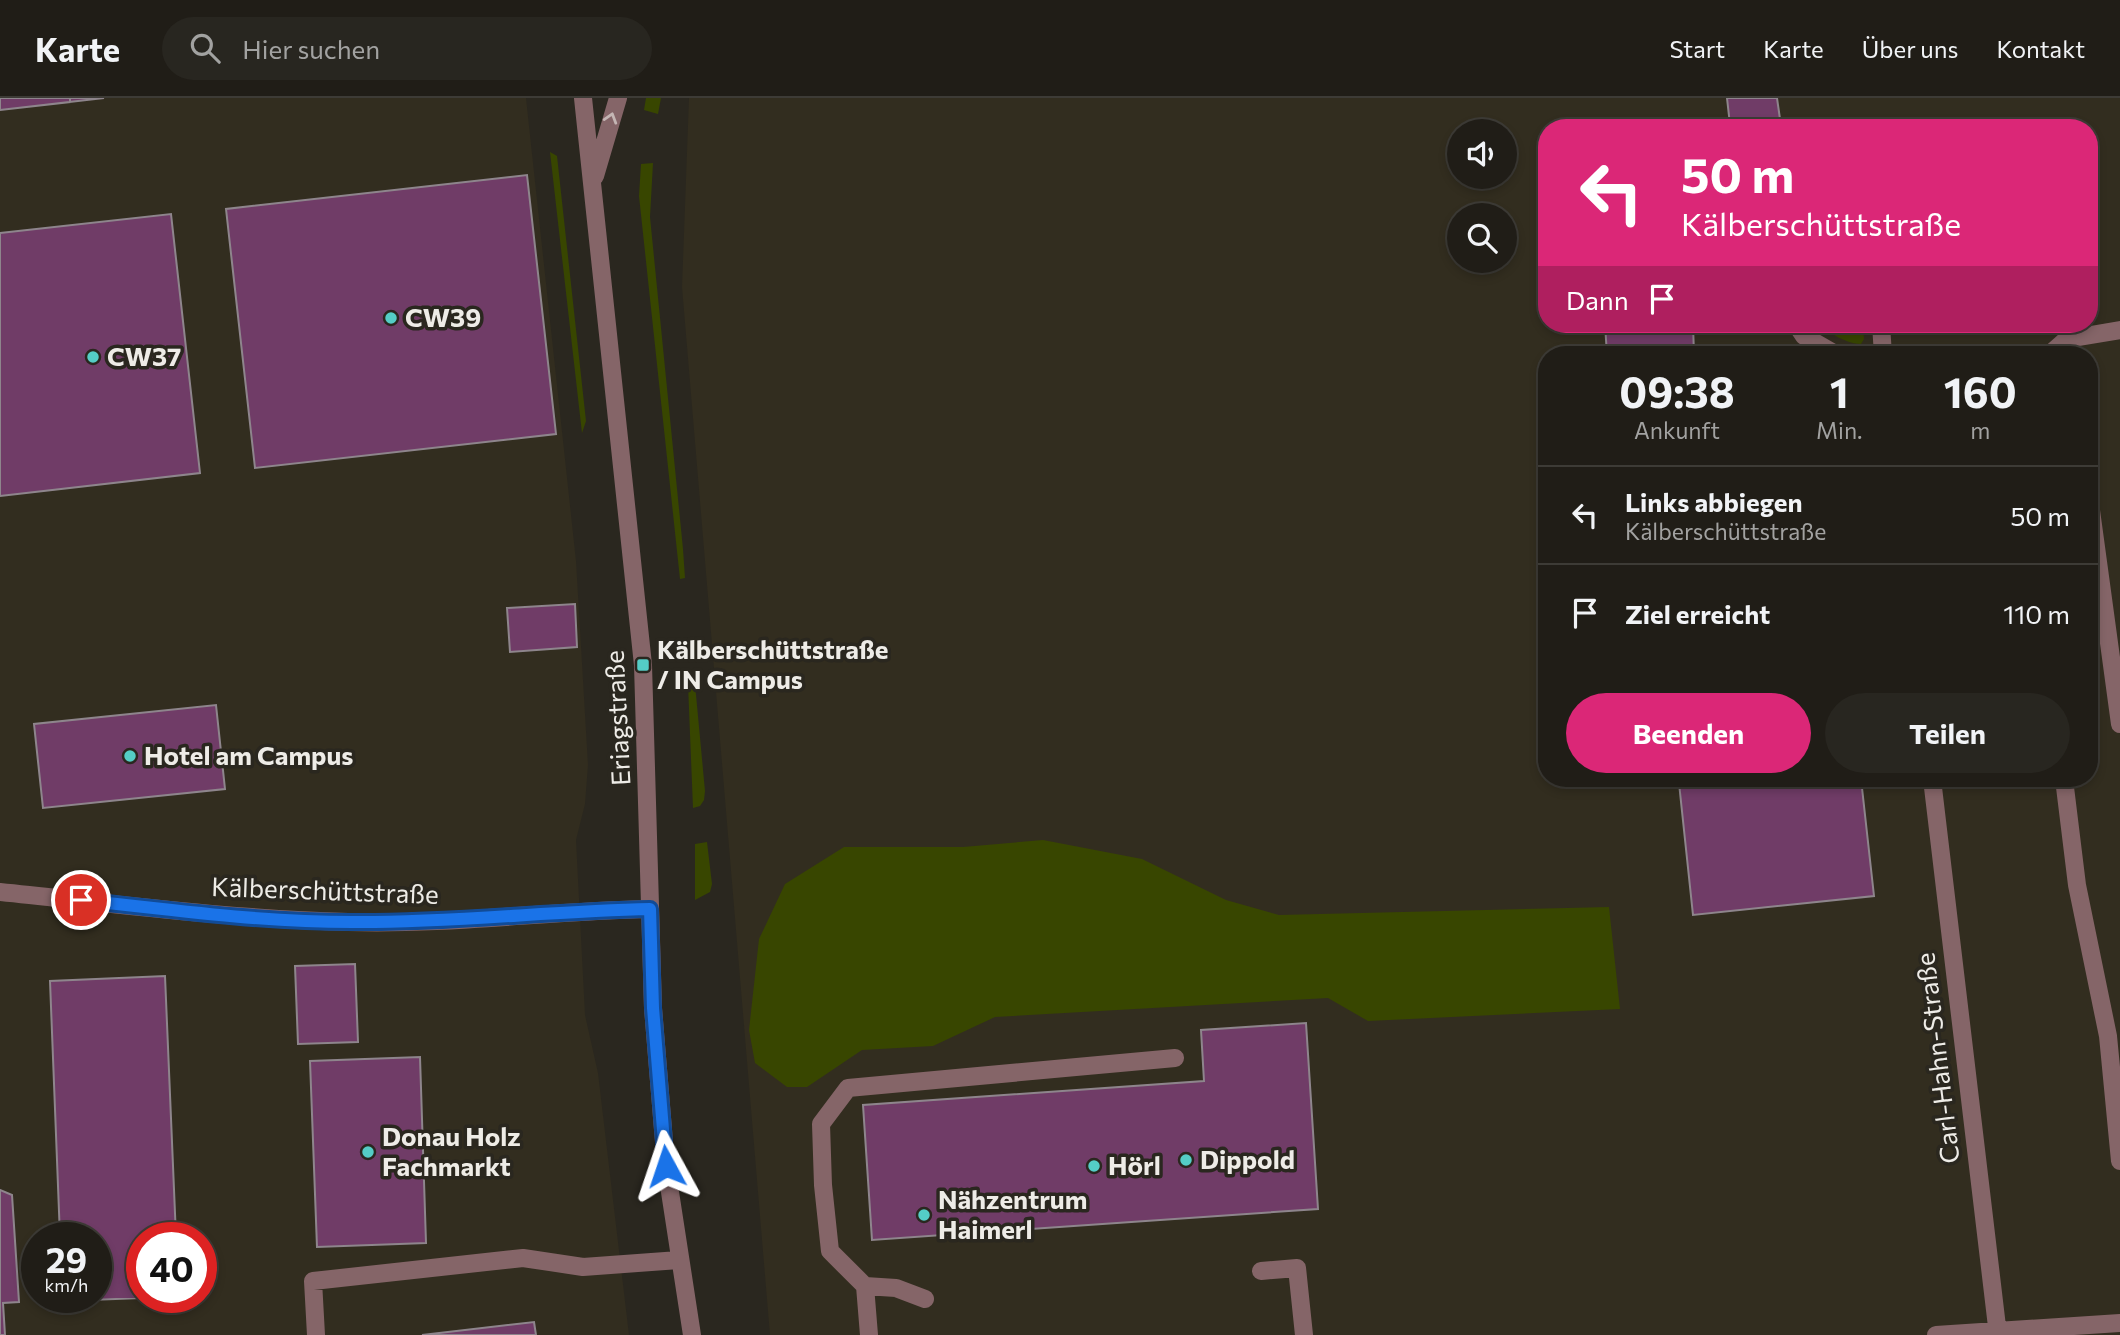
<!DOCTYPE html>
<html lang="de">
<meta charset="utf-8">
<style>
:root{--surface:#201d17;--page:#282620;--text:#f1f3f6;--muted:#a2a2a1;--line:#3d3b36;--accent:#db2777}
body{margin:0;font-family:Commissioner,sans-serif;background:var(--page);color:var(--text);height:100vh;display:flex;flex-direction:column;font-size:26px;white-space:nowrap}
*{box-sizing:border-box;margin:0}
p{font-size:23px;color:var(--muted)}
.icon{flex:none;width:38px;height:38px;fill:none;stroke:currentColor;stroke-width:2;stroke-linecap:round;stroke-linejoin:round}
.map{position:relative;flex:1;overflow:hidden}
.drawer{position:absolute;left:1538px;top:248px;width:560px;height:441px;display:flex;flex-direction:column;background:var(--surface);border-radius:28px;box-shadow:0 4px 10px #0003,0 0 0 2px var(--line)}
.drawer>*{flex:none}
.hud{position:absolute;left:1538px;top:21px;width:560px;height:214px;border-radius:28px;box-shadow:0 4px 10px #0003,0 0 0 2px var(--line);background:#db2777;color:#fff;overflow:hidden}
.fabs{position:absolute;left:1447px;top:21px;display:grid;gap:14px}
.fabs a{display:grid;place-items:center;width:70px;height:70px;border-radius:50%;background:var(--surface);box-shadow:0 4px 10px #0003,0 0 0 2px var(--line);font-size:35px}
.speed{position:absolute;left:21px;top:1124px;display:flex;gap:14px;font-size:35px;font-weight:700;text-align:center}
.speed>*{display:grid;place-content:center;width:91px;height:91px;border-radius:50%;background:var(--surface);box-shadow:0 4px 10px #0003,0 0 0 2px var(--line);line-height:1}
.speed small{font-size:18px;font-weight:400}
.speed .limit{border:10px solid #d22;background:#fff;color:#111}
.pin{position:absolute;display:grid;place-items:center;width:60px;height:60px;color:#fff;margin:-30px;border:4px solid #fff;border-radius:50%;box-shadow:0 2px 7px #0007}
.me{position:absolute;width:77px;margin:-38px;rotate:355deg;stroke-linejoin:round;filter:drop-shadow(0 0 5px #0008)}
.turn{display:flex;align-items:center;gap:24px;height:147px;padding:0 28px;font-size:32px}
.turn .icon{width:91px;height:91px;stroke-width:2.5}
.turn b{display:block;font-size:49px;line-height:60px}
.then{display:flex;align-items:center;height:66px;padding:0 28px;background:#0003;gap:14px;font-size:26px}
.eta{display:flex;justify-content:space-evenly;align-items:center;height:119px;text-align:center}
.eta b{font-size:42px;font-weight:700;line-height:49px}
.cta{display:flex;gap:14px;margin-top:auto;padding:14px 28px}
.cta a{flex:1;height:80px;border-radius:42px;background:var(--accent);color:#fff;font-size:28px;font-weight:700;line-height:80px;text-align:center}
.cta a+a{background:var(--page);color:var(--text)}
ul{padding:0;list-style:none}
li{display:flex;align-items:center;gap:21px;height:98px;padding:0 28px;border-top:2px solid var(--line)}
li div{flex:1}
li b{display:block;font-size:26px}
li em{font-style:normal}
header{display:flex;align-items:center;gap:42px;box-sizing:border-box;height:98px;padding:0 35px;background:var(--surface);border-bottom:2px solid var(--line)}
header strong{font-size:33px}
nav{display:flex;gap:38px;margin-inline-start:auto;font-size:24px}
.search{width:490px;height:63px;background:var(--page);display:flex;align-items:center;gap:18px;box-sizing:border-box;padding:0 24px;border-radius:38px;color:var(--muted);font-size:26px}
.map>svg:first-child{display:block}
.built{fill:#322d1f;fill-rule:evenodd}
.green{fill:#384600}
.building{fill:#703c67;stroke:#8e858c;stroke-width:2}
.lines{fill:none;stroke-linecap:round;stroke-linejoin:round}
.minor{stroke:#856568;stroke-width:18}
.oneway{stroke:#c4b6b4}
.route-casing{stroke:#114b97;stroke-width:18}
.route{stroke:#1a73e8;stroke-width:12}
.poi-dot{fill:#54cdc6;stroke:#2a271f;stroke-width:2.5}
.labels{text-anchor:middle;stroke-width:7;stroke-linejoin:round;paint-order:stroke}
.poi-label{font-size:26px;font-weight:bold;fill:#eeece7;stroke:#2a271f;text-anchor:start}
.street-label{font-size:26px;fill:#eeece7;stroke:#2a271f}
</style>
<header>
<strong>Karte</strong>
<div class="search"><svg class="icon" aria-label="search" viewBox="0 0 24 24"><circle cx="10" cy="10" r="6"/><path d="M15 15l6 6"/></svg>Hier suchen</div>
<nav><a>Start</a><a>Karte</a><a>Über uns</a><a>Kontakt</a></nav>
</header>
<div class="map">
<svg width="2120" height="1237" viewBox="0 0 2120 1237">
<rect width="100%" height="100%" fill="#2a271f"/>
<path class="built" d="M0 0H526L576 463 588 667 585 706 576 742 585 917 598 975 629 1237H0ZM37 1139H96V1199H37ZM142 1139H201V1199H142Z
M689 0H2120V1237H770L682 189ZM1547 30H2090V226H1547ZM1460 33H1505V79H1460ZM1460 117H1505V163H1460ZM1547 257H2090V681H1547Z"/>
<path class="green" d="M646 0H661L658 16 644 12Z
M550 54 557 58 586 323 582 335Z
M653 65 650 119 683 451 685 480 680 481 639 98 641 66Z
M1819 226H1863L1864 241 1861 246C1848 246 1828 235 1819 226Z
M688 586H695L705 693 704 702 700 708 693 710Z
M1043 742 1142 761 1226 802 1279 817 1609 809 1620 911 1368 923 1328 900 995 919 933 948 862 952 807 989H787L755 965 749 932 759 841 785 786 844 749H963Z
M707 744 712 786 710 794 695 802V746Z"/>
<path class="building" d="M0 0H70V4L0 12Z
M0 0H104L0 12Z
M1727 0H1777L1780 21 1730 27Z
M527 77 556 336 255 370 226 111Z
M171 116 200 375 0 398V135Z
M1605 226H1693L1694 257H1607Z
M575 506 577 549 510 554 507 510Z
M216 607 225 691 43 710 34 626Z
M1715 681H1861L1874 798 1693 817 1679 685Z
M355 866 358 944 298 946 295 868Z
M165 878 176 1139H142V1199H169L63 1203 62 1199H96V1139H60L50 883Z
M1306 925 1318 1111 872 1142 863 1007 1204 983 1201 932Z
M420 959 426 1145 317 1149 310 963Z
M0 1092 12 1097 19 1204 3 1205 5 1237H0Z
M534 1224 536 1237H422Z"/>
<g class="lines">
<path class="minor" d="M583 0 643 567 653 910 666 1068 692 1237
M595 78 618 0
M1796 226 1804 238 1837 257
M1881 226 1883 257
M2049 257 2067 241 2120 232
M2090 405 2120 626
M1932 681 1998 1237
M2064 681 2077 787 2108 938 2120 1063
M0 794C116 806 232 821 348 824 449 827 549 813 650 811
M1261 1173 1297 1170 1304 1237
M865 1188 830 1153 823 1087 821 1026 848 990 1175 960
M316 1237 313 1183 523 1160 583 1169 679 1162
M869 1237 865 1188 896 1190 925 1201
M1936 1237 2120 1225"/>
</g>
<defs><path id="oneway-chevron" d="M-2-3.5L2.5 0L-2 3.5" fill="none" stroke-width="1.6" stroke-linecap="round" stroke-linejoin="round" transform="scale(1.75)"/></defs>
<use class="oneway" href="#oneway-chevron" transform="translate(611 20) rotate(-73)"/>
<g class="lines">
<defs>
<path id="route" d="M81 802C171 812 261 824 352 824 451 825 550 813 650 811L653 910 666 1068"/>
</defs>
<use href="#route" class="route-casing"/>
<use href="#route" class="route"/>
</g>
<g class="poi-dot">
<circle cx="391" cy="220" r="7"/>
<circle cx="93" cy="259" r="7"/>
<rect x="636" y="560" width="14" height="14" rx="3.5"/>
<circle cx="130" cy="658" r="7"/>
<circle cx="368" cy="1054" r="7"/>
<circle cx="1186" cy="1062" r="7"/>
<circle cx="1094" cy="1068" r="7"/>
<circle cx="924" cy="1117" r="7"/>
</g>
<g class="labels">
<g class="poi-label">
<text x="405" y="229">CW39</text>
<text x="107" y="268">CW37</text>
<text x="657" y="561">Kälberschüttstraße<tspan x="657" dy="30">/ IN Campus</tspan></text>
<text x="144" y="667">Hotel am Campus</text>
<text x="382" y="1048">Donau Holz<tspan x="382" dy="30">Fachmarkt</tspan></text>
<text x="1200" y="1071">Dippold</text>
<text x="1108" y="1077">Hörl</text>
<text x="938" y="1111">Nähzentrum<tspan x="938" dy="30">Haimerl</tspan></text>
</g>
<g class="street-label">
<text transform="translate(618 620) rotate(-93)" y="9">Eriagstraße</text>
<text transform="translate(325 793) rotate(2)" y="9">Kälberschüttstraße</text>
<text transform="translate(1938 960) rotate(-97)" y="9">Carl-Hahn-Straße</text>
</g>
</g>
</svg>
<div class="fabs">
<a><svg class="icon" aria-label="sound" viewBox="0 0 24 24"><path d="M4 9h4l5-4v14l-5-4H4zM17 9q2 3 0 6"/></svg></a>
<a><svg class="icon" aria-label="search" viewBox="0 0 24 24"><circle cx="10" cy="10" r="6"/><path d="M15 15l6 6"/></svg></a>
</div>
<div class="speed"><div>29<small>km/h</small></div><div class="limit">40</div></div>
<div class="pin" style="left:81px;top:802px;background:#d93025"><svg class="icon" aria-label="arrive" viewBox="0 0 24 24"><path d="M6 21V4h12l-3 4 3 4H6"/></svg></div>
<svg class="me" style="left:666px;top:1068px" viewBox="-20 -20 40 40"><path d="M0-17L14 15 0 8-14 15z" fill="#1a73e8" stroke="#fff" stroke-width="4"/></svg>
<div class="hud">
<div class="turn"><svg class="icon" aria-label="left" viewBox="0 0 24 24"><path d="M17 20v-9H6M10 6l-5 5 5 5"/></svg><div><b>50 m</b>Kälberschüttstraße</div></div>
<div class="then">Dann<svg class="icon" aria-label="arrive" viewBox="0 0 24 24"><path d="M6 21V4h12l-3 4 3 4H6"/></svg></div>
</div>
<section class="drawer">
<div class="eta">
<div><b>09:38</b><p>Ankunft</p></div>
<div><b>1</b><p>Min.</p></div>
<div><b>160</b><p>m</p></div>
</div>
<ul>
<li><svg class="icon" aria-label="left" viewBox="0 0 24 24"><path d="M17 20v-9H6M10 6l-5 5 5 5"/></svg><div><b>Links abbiegen</b><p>Kälberschüttstraße</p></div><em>50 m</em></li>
<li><svg class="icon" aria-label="arrive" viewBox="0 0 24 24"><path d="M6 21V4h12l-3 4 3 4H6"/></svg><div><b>Ziel erreicht</b></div><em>110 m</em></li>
</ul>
<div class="cta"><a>Beenden</a><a>Teilen</a></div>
</section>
</div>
